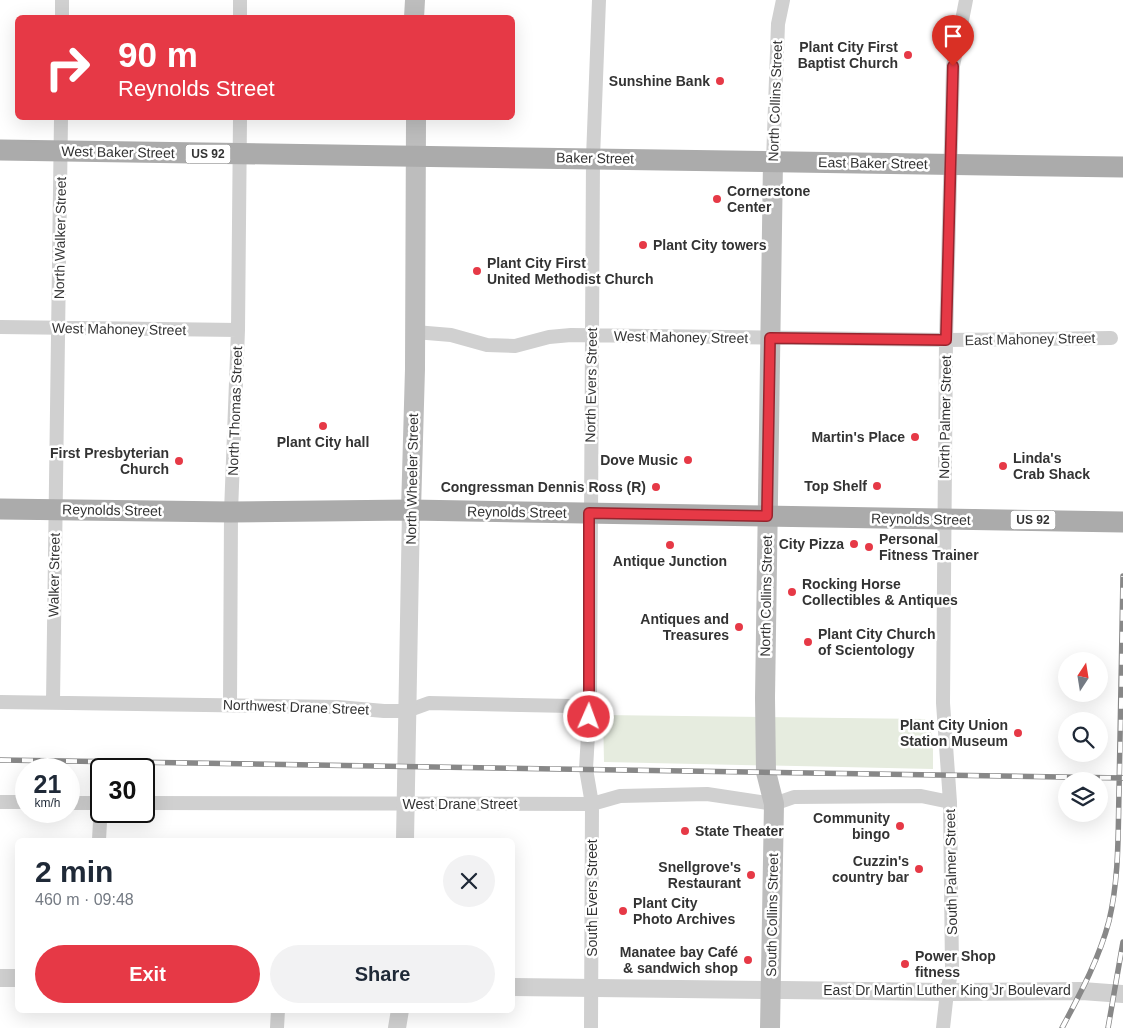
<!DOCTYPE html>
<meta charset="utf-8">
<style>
:root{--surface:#fff;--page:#f2f2f3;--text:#1f2937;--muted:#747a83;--accent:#e63946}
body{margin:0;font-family:Arial,sans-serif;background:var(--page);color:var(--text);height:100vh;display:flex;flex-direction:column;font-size:19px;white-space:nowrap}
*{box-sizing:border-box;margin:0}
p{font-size:16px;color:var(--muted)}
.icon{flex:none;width:28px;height:28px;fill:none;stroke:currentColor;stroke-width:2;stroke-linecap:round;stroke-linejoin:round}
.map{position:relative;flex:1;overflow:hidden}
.drawer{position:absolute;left:15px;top:838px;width:500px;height:175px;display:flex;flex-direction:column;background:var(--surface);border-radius:8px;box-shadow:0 5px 20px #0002}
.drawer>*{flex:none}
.hud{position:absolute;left:15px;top:15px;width:500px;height:105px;border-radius:8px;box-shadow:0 5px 20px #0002;background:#e63946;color:#fff;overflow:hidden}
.needle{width:32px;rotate:12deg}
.controls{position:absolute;left:1058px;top:652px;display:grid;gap:10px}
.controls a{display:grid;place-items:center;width:50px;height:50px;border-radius:50%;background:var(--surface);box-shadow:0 5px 20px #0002;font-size:25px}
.speed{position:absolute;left:15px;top:758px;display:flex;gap:10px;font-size:25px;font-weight:700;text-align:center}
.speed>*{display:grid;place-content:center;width:65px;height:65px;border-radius:50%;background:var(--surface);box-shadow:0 5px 20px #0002;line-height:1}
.speed small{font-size:12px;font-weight:400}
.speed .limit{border:2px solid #111;border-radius:8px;background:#fff;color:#111}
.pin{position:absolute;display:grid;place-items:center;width:42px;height:42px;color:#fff;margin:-51px -21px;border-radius:50% 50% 50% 0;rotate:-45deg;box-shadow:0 0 5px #0007}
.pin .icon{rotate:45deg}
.me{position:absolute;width:55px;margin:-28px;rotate:2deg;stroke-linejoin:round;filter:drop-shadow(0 0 4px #0008)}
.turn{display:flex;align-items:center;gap:18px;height:105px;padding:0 20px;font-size:22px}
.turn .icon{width:65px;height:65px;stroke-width:2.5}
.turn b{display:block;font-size:35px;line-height:42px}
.round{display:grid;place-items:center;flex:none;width:52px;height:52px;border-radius:26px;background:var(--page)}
.head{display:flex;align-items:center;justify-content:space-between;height:85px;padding:0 20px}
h1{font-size:30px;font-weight:700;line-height:38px}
.cta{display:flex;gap:10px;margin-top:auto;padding:10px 20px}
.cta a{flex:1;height:58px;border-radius:30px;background:var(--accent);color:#fff;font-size:20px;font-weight:700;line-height:58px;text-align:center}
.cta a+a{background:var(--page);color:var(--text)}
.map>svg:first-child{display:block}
.green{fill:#e6ecdf}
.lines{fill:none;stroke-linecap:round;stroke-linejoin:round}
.minor{stroke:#d0d0d0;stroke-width:14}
.tertiary{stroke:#d0d0d0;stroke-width:18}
.secondary{stroke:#bdbdbd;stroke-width:20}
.primary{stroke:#ababab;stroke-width:21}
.rail-casing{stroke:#888;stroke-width:5.5}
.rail{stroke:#fff;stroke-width:4;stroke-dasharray:11;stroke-linecap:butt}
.route-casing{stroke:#96252e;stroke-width:12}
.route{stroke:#e63946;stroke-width:9}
.poi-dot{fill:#e63946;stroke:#fff;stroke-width:2}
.labels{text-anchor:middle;stroke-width:5;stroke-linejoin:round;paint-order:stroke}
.shield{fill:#fff;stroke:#707070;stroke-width:1}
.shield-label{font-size:12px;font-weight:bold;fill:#333}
.poi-label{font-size:14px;font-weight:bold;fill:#333;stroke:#fff;text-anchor:end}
.street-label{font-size:14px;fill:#333;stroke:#fff}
</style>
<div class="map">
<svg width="1123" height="1028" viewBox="0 0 1123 1028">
<rect width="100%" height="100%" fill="#fff"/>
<path class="green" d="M603 715 925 719 933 737V769L604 762Z"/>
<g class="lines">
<path class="minor" d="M62 18V0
M240 18V0
M773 161 778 24 783 0
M0 327 238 330
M415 332 451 335 487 345 515 346 549 337 571 335 946 340 1111 338
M0 702 338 707 384 711H407L429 703 572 706 590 700
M53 702 61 118
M230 705 231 512 238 330 240 118
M0 802H26
M69 803H101L99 840
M144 803 592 804 620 796 707 794 774 804 794 797 921 796 950 802
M277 1028 278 1010
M591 1028 592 804 586 769 590 700 593 158 599 0
M943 1028 947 992 952 969 950 802 943 703 946 340 953 66 966 0"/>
<path class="tertiary" d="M405 840 411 510
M0 978H18
M512 987 947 992 1082 991 1123 994
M397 1028 400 1010"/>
<path class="secondary" d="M414 18 415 0
M411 510 415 369 416 118
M770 1028 774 804 766 772 765 698 773 161"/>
<path class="primary" d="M0 150 1123 167
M0 509 231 512 411 510 1123 522"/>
<defs>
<path id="rail" d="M0 760 1123 778
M1062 1028C1080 994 1099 959 1109 921 1119 879 1118 835 1119 792 1121 720 1122 648 1123 576
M1108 1028 1123 942"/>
</defs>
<use href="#rail" class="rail-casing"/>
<use href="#rail" class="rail"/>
</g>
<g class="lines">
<defs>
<path id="route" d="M589 717V513L767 516 770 338 946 340 953 66"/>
</defs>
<use href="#route" class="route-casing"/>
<use href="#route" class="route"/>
</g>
<g class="poi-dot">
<circle cx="908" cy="55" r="5"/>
<circle cx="720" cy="81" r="5"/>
<circle cx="717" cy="199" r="5"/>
<circle cx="643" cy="245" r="5"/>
<circle cx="477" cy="271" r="5"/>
<circle cx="323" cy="426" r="5"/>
<circle cx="915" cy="437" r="5"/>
<circle cx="688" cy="460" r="5"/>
<circle cx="179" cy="461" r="5"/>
<circle cx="1003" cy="466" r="5"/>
<circle cx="877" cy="486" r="5"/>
<circle cx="656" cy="487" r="5"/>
<circle cx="854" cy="544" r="5"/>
<circle cx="670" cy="545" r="5"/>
<circle cx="869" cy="547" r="5"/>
<circle cx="792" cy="592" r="5"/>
<circle cx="739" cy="627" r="5"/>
<circle cx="808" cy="642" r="5"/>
<circle cx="1018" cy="733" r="5"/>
<circle cx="900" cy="826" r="5"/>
<circle cx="685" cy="831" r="5"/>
<circle cx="919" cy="869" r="5"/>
<circle cx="751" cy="875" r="5"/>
<circle cx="623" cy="911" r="5"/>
<circle cx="748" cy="960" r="5"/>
<circle cx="905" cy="964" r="5"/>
</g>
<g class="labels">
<g class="shield">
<rect x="185.5" y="144.5" width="45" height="19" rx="4"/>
<rect x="1010.5" y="510.5" width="45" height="19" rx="4"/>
</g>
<g class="shield-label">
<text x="208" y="158">US 92</text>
<text x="1033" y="524">US 92</text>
</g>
<g class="poi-label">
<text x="898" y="52">Plant City First<tspan x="898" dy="16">Baptist Church</tspan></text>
<text x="710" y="86">Sunshine Bank</text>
<text x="727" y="196" text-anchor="start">Cornerstone<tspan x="727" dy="16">Center</tspan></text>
<text x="653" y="250" text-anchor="start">Plant City towers</text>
<text x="487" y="268" text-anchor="start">Plant City First<tspan x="487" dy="16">United Methodist Church</tspan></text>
<text x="905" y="442">Martin's Place</text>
<text x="323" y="447" text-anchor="middle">Plant City hall</text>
<text x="169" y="458">First Presbyterian<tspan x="169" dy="16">Church</tspan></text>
<text x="1013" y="463" text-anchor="start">Linda's<tspan x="1013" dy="16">Crab Shack</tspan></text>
<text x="678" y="465">Dove Music</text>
<text x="867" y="491">Top Shelf</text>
<text x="646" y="492">Congressman Dennis Ross (R)</text>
<text x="879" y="544" text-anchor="start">Personal<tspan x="879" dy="16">Fitness Trainer</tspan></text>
<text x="844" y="549">City Pizza</text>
<text x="670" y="566" text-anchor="middle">Antique Junction</text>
<text x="802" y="589" text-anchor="start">Rocking Horse<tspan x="802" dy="16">Collectibles &amp; Antiques</tspan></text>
<text x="729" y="624">Antiques and<tspan x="729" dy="16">Treasures</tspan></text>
<text x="818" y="639" text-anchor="start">Plant City Church<tspan x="818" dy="16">of Scientology</tspan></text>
<text x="1008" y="730">Plant City Union<tspan x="1008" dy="16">Station Museum</tspan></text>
<text x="890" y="823">Community<tspan x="890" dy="16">bingo</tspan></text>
<text x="695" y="836" text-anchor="start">State Theater</text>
<text x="909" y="866">Cuzzin's<tspan x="909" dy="16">country bar</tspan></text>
<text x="741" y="872">Snellgrove's<tspan x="741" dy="16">Restaurant</tspan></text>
<text x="633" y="908" text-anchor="start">Plant City<tspan x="633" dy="16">Photo Archives</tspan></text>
<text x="738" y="957">Manatee bay Café<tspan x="738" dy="16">&amp; sandwich shop</tspan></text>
<text x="915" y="961" text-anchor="start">Power Shop<tspan x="915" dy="16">fitness</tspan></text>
</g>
<g class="street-label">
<text transform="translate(775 101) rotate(-88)" y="5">North Collins Street</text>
<text transform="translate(118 152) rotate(1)" y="5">West Baker Street</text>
<text transform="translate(595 158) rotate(1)" y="5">Baker Street</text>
<text transform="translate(873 163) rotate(1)" y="5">East Baker Street</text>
<text transform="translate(60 238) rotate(-89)" y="5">North Walker Street</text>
<text transform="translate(119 329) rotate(1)" y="5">West Mahoney Street</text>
<text transform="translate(681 337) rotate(1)" y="5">West Mahoney Street</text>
<text transform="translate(1030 339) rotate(-1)" y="5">East Mahoney Street</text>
<text transform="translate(591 385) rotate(-89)" y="5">North Evers Street</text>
<text transform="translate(235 411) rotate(-88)" y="5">North Thomas Street</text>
<text transform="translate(945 417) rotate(-89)" y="5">North Palmer Street</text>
<text transform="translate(412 479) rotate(-89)" y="5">North Wheeler Street</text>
<text transform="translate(112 510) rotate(1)" y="5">Reynolds Street</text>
<text transform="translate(517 512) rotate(1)" y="5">Reynolds Street</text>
<text transform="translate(921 519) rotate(1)" y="5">Reynolds Street</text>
<text transform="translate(54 575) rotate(-89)" y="5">Walker Street</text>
<text transform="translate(766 596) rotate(-89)" y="5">North Collins Street</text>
<text transform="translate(296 707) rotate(2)" y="5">Northwest Drane Street</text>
<text x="460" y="809">West Drane Street</text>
<text transform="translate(951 872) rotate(-91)" y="5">South Palmer Street</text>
<text transform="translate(592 898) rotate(-90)" y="5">South Evers Street</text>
<text transform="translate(772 915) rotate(-89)" y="5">South Collins Street</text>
<text x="947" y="995">East Dr Martin Luther King Jr Boulevard</text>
</g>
</g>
</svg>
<div class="controls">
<a><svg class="needle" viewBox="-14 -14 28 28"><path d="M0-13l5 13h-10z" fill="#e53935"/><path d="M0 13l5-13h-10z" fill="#747a83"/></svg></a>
<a><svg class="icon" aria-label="search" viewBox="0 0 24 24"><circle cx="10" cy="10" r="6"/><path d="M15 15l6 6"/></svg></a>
<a><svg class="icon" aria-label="layers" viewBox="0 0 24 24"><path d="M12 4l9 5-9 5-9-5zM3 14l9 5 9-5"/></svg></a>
</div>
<div class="speed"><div>21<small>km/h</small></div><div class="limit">30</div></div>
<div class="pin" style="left:953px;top:66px;background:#d93025"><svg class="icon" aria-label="arrive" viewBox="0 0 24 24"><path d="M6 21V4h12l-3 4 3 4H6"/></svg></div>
<svg class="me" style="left:589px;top:717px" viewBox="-20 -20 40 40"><circle r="17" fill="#e63946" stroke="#fff" stroke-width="3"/><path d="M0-11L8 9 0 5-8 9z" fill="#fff"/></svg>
<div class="hud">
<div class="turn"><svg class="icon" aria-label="right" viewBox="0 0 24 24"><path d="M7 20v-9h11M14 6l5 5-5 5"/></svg><div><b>90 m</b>Reynolds Street</div></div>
</div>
<section class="drawer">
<div class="head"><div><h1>2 min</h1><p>460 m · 09:48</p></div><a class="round"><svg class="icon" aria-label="close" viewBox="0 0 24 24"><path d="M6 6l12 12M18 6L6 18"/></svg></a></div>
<div class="cta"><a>Exit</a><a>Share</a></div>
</section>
</div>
